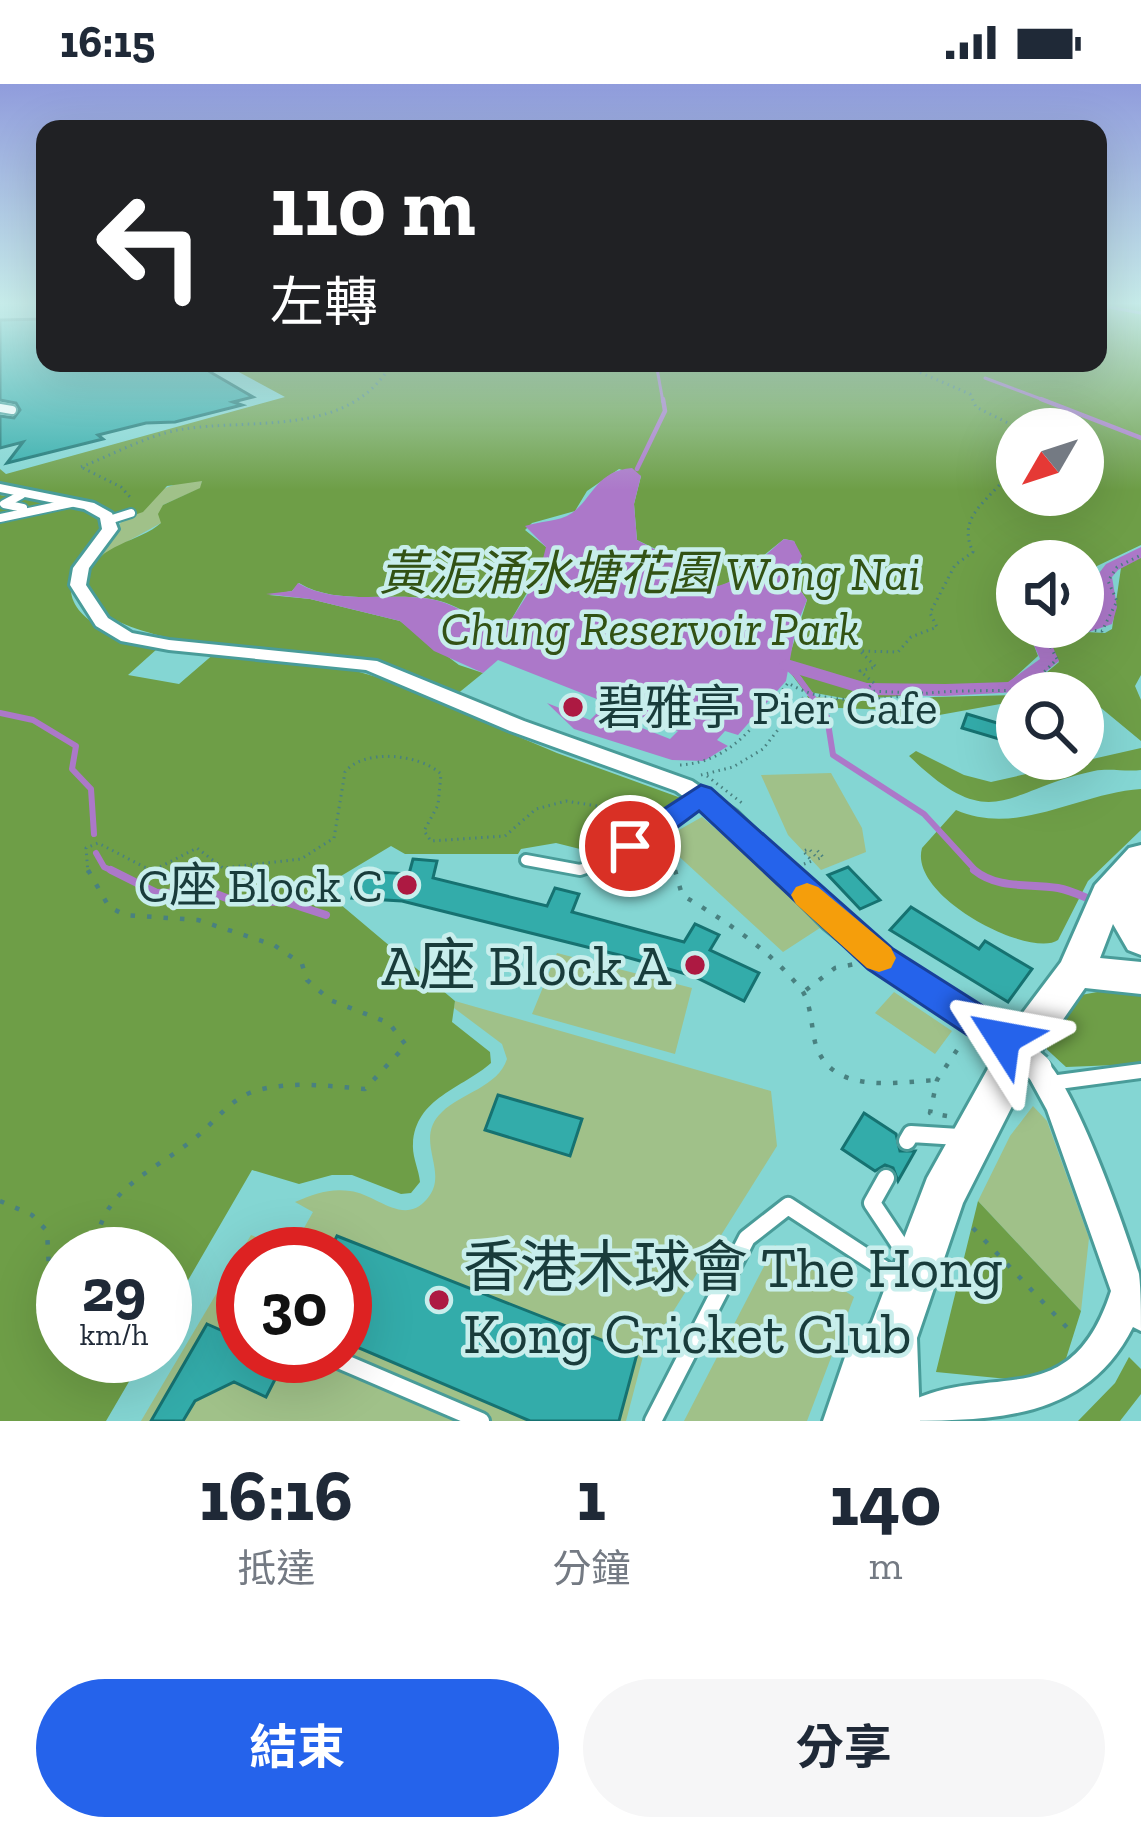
<!DOCTYPE html>
<html lang="zh-TW">
<meta charset="utf-8">
<style>
:root{--surface:#fff;--page:#f6f6f7;--text:#1f2937;--muted:#747a83;--accent:#2563eb}
body{margin:0;font-family:"Zilla Slab","Noto Sans TC",serif;background:var(--page);color:var(--text);height:100vh;display:flex;flex-direction:column;font-size:45px;white-space:nowrap}
*{box-sizing:border-box;margin:0}
p{font-size:39px;color:var(--muted)}
.icon{flex:none;width:66px;height:66px;fill:none;stroke:currentColor;stroke-width:2;stroke-linecap:round;stroke-linejoin:round}
.map{position:relative;height:1337px;overflow:hidden}
.drawer{display:flex;flex-direction:column;background:var(--surface);flex:1}
.drawer>*{flex:none}
.hud{position:absolute;left:36px;top:36px;width:1071px;height:252px;border-radius:24px;box-shadow:0 12px 48px #0002;background:#202124;color:#fff;overflow:hidden}
.needle{width:78px;rotate:231deg}
.fabs{position:absolute;left:996px;top:324px;display:grid;gap:24px}
.fabs a{display:grid;place-items:center;width:108px;height:108px;border-radius:50%;background:var(--surface);box-shadow:0 12px 48px #0002;font-size:60px}
.speed{position:absolute;left:36px;top:1143px;display:flex;gap:24px;font-size:60px;font-weight:700;text-align:center}
.speed>*{display:grid;place-content:center;width:156px;height:156px;border-radius:50%;background:var(--surface);box-shadow:0 12px 48px #0002;line-height:1}
.speed small{font-size:30px;font-weight:400}
.speed .limit{border:18px solid #d22;background:#fff;color:#111}
.pin{position:absolute;display:grid;place-items:center;width:102px;height:102px;color:#fff;margin:-51px;border:6px solid #fff;border-radius:50%;box-shadow:0 3px 12px #0007}
.me{position:absolute;width:132px;margin:-66px;rotate:304deg;stroke-linejoin:round;filter:drop-shadow(0 0 9px #0008)}
.turn{display:flex;align-items:center;gap:42px;height:252px;padding:0 36px;font-size:54px}
.turn .icon{width:156px;height:156px;stroke-width:2.5}
.turn b{display:block;font-size:84px;line-height:102px}
.eta{display:flex;justify-content:space-evenly;align-items:center;height:204px;text-align:center}
.eta b{font-size:72px;font-weight:700;line-height:84px}
.button{display:flex;gap:24px;margin-top:auto;padding:24px 36px}
.button a{flex:1;height:138px;border-radius:72px;background:var(--accent);color:#fff;font-size:48px;font-weight:700;line-height:138px;text-align:center}
.button a+a{background:var(--page);color:var(--text)}
.status{display:flex;justify-content:space-between;align-items:center;height:84px;padding:0 60px;background:var(--surface);direction:ltr}
.status svg{height:33px;fill:currentColor}
.map>svg:first-child{display:block}
.green{fill:#a0c189;fill-rule:evenodd}
.forest{fill:#6e9e47;fill-rule:evenodd}
.water{fill:#ac78c9}
.lines{fill:none;stroke-linecap:round;stroke-linejoin:round}
.stream-far3{stroke:#ac78c9;stroke-width:3}
.stream-far2{stroke:#ac78c9;stroke-width:4.5}
.stream-far1{stroke:#ac78c9;stroke-width:6}
.stream{stroke:#ac78c9;stroke-width:8}
.canal{fill:#ac78c9;fill-rule:evenodd}
.building{fill:#33acaa;stroke:#167271;stroke-width:3}
.lane-far3-casing{stroke:#499c99;stroke-width:12}
.lane-far2-casing{stroke:#499c99;stroke-width:16}
.lane-far1-casing{stroke:#499c99;stroke-width:20}
.lane-casing{stroke:#499c99;stroke-width:22}
.street-casing{stroke:#499c99;stroke-width:6}
.secondary-casing{stroke:#499c99;stroke-width:6}
.path-far1{stroke:#498180;stroke-width:3;stroke-dasharray:1.5 4.5;stroke-linecap:butt}
.path{stroke:#498180;stroke-width:4.5;stroke-dasharray:4.5 12;stroke-linecap:butt}
.lane-far3{stroke:#fff;stroke-width:8}
.lane-far2{stroke:#fff;stroke-width:10}
.lane-far1{stroke:#fff;stroke-width:14}
.lane{stroke:#fff;stroke-width:16}
.street{fill:#fff;fill-rule:evenodd}
.secondary{fill:#fff;fill-rule:evenodd}
.lane-bridge-casing{stroke:#499c99;stroke-width:16;stroke-linecap:butt}
.street-bridge-casing{stroke:#499c99;stroke-width:33;stroke-linecap:butt}
.lane-bridge{stroke:#fff;stroke-width:10}
.street-bridge{stroke:#fff;stroke-width:27}
.route{fill:#2563eb;stroke:#184099;stroke-width:3}
.slow{fill:#f59e0b}
.poi-dot{fill:#ad1942;stroke:#c8eeec;stroke-width:4.5}
.labels{text-anchor:middle;stroke-width:9;stroke-linejoin:round;paint-order:stroke}
.park-label{font-size:48px;font-style:italic;fill:#325214;stroke:#c8eeec}
.poi-label{font-size:48px;fill:#193c3b;stroke:#c8eeec;text-anchor:start}
.near-poi-label{font-size:57px;fill:#193c3b;stroke:#c8eeec;text-anchor:end}
</style>
<div class="status"><b>16:15</b><svg viewBox="0 0 49 12"><path d="M0 12V9h3v3zM5 12V6h3v6zM10 12V3h3v9zM15 12V0h3v12zM26 1h20v11H26zM47 4h2v5h-2z"/></svg></div>
<div class="map">
<svg width="1141" height="1337" viewBox="0 0 1141 1337">
<rect width="100%" height="100%" fill="#84d6d3"/>
<path class="green" d="M188 396 202 397 201 404 163 421 161 439 101 472C110 461 115 451 121 438 129 420 168 401 188 396Z
M831 689 862 744 866 768 821 786 788 751 761 691Z
M702 733 826 840 783 868 661 756Z
M557 869 692 904 675 970 532 930Z
M894 908 952 947 935 970 875 929Z
M455 917 771 1007 777 1062 666 1239 646 1261 626 1337H141L251 1151 291 1167 313 1128 295 1118C313 1110 330 1104 350 1107 377 1110 403 1143 427 1115 451 1088 412 1056 442 1028 461 1009 498 1003 507 975L502 960 454 924ZM243 1170H345V1272H243Z
M1033 1022 1047 1037 1089 1154 1081 1227 978 1117 1010 1052Z
M775 1161 854 1213 807 1337H684Z"/>
<path class="forest" d="M1098 219H1141V461L1097 482 1090 495 1097 511 1092 532 1086 535 1083 477H1017V543H1027L1038 572 1003 604 861 615 898 622 933 613 1017 611V617L906 637 891 626 813 623 807 612 859 617 804 607 786 583 807 516 792 494 802 478 794 457 784 455 732 497 716 504H698L662 468 637 456 634 420 641 392 619 385 587 407 575 427 532 439 525 446 546 463V476L511 536C471 541 466 521 431 515 388 508 337 522 299 499L292 507 269 511 310 515 400 537 459 581 483 589 456 611C423 599 386 581 351 575 308 568 68 567 88 492 97 460 140 458 161 439L158 430 163 421 200 404 202 397 167 402 143 428 120 436 100 420 8 405 0 399V385L6 390 285 313 222 279H1098ZM1017 345H1083V411H1017Z
M0 411C30 416 92 414 107 443 97 458 81 474 74 491 55 535 129 558 157 565L128 591 179 600 215 569 349 585 380 594 557 669 681 714 604 771 556 759 521 765 518 770H405L391 762 321 804 455 917 452 938 490 968 491 979C463 1004 415 1014 413 1060 412 1073 419 1086 420 1098L411 1109 401 1110 352 1091H332L299 1100 252 1086 165 1236V1170H63V1272H144L106 1337H0Z
M1141 472V591L1135 602 1141 616V657L1083 609 1064 604 1022 609 1059 578 1045 550 1048 546 1105 549 1112 545 1121 484Z
M1141 664V686C1126 688 1110 684 1094 687 1004 706 993 753 909 672L916 667 964 691 991 698Z
M1141 705V746L1088 797 1058 856C1031 875 908 813 922 764L956 726C1018 753 1078 709 1141 705Z
M1108 906 1141 910V980L1066 983 1040 959 1081 911Z
M978 1117 1081 1227 1064 1281 1040 1298 936 1288Z
M1129 1273 1141 1285V1310L1120 1337H1078L1115 1299Z"/>
<path class="water" d="M632 384 641 392 634 420 637 456 675 476 691 500C727 515 758 476 784 455L794 457 802 472 792 494 807 516 796 543 786 597 738 651 725 647 717 656 728 662 704 677 672 676 574 645 547 619 590 636 599 627 670 655 678 647 498 576 483 589 434 567 400 537 310 515 266 510 292 507 298 499C337 522 388 508 430 515 465 521 471 542 511 536L538 494 546 463 525 442C539 437 559 438 572 429 593 414 596 387 632 384Z"/>
<g class="lines">
<path class="stream-far3" d="M1098 221 1141 229
M656 279 663 318
M985 294 1049 318"/>
<path class="stream-far2" d="M1041 315 1141 354
M637 385 665 327 663 315
M786 583 800 595"/>
<path class="stream-far1" d="M797 592 827 633 833 671 924 730 978 789
M0 629 33 636 76 662 72 685 91 705 94 750
M96 769 104 783 117 789"/>
<path class="stream" d="M111 786 157 809 211 808 234 817 286 818 326 831
M974 786C999 806 1029 799 1058 804 1070 806 1082 812 1094 817"/>
<path class="canal" d="M1141 463V474L1118 486 1112 493 1117 523 1112 540 1089 548 1068 547 1065 543H1083V537L1098 533 1096 493 1106 480Z
M1026 543H1044L1059 577 1020 608 945 612 866 611 780 585 778 581 787 575 867 599 945 600 1008 598 1040 575Z"/>
</g>
<path class="building" d="M45 235V279H205V285L253 313 233 318 242 321 175 338 146 339 98 351 103 355 7 379 23 358 0 364V332L14 334 20 326 16 319 0 316V236Z
M967 630 1014 644 1009 658 962 644Z
M413 775 437 777 433 794 547 822 555 804 579 810 572 828 684 858 695 840 719 851 710 866 759 889 744 917 693 892 619 871 402 817 352 814 361 787 409 790Z
M848 783 880 816 860 825 828 791Z
M911 823 979 865 985 857 1032 885 1008 918 890 846Z
M498 1011 582 1035 570 1072 485 1046Z
M864 1029 896 1050 900 1067H915L898 1097 893 1084 885 1081 875 1087 842 1065Z
M337 1152 637 1270 619 1337H530L345 1258V1170H328Z
M207 1240 243 1256V1272H287L266 1313 234 1298 195 1317 183 1337H151Z"/>
<g class="lines">
<defs>
<path id="lane-far3" d="M0 324 12 326
M21 411 4 420 23 424
M0 434 71 419
M109 436 131 429"/>
<path id="lane-far2" d="M526 776 580 786 612 775"/>
<path id="lane-far1" d="M1051 999 1141 987"/>
<path id="lane" d="M907 1057 911 1050 959 1053
M886 1094 872 1119 906 1170
M329 1272 481 1337
M653 1337 747 1154 788 1122 901 1196"/>
<path id="street" d="M0 400 94 419 112 429 118 445 89 484 86 501 108 534 132 549 169 556 377 577 524 637 692 697 736 727 842 830 890 867 1013 945 1017 954 1013 963 1003 966 993 963 872 883 824 844 720 739 676 707 510 647 366 586 169 566 121 557 96 542 70 501 73 484 102 445 100 434 84 425 0 408Z
M1038 971C1069 982 1128 1152 1139 1190 1141 1207 1141 1229 1141 1247L1133 1243C1086 1337 993 1337 892 1337L898 1324C985 1272 1069 1337 1111 1207L1047 1026 1024 984 1028 975Z"/>
<path id="secondary" d="M1141 761V871L1128 866 1113 840 1100 874 1141 878V910L1085 904 1037 973 963 1119 917 1254 920 1337H823L845 1273 872 1238 927 1094 1009 947 1061 878 1095 801 1129 764Z"/>
</defs>
<use href="#lane-far3" class="lane-far3-casing"/>
<use href="#lane-far2" class="lane-far2-casing"/>
<use href="#lane-far1" class="lane-far1-casing"/>
<use href="#lane" class="lane-casing"/>
<use href="#street" class="street-casing"/>
<use href="#secondary" class="secondary-casing"/>
<path class="path-far1" d="M898 279 970 310 976 323 1020 345
M81 383C112 371 146 352 178 346 251 333 349 355 392 279
M83 384 121 403 130 413
M1053 543 1102 547 1117 517 1108 497 1117 483 1141 471
M923 609 864 607 874 599 860 587 876 583 860 567 898 568 911 553 937 543 930 529 955 481 973 468C958 436 981 422 1002 398L998 381 1004 368 1017 363
M680 681C733 678 758 637 788 599 831 625 882 614 929 609 961 606 994 607 1026 606L1057 575 1042 547 1051 543
M701 691 733 683 763 665 806 610
M707 692 742 719
M658 759 671 772 676 789
M804 780 812 777 803 767 809 765 818 775 823 773 816 765
M88 789 86 764 98 759 152 787 197 764 223 784 301 775 334 754 345 688C364 664 420 670 441 690L438 721 424 747 431 757 505 752 536 725 566 717 597 722 632 738"/>
<path class="path" d="M88 786 109 823 125 831 198 836 274 861 302 880 307 896 330 916 389 939 406 961 365 1005C328 1002 288 996 252 1008 228 1017 214 1039 194 1055 150 1090 98 1106 95 1170
M675 786 682 811C724 836 769 865 800 904 811 916 811 941 815 958 830 1012 895 998 937 996
M806 906 835 884 855 880
M947 1032 930 1029 937 996 963 957
M0 1117 32 1131 47 1147 50 1204 63 1211
M973 1144 1075 1252"/>
<use href="#lane-far3" class="lane-far3"/>
<use href="#lane-far2" class="lane-far2"/>
<use href="#lane-far1" class="lane-far1"/>
<use href="#lane" class="lane"/>
<use href="#street" class="street"/>
<use href="#secondary" class="secondary"/>
<defs>
<path id="lane-bridge" d="M612 775 694 717"/>
<path id="street-bridge" d="M1003 954 1038 984"/>
</defs>
<use href="#lane-bridge" class="lane-bridge-casing"/>
<use href="#street-bridge" class="street-bridge-casing"/>
<use href="#lane-bridge" class="lane-bridge"/>
<use href="#street-bridge" class="street-bridge"/>
</g>
<linearGradient id="sky" x2="0" y2="1"><stop stop-color="#909cdc"/><stop offset="0.54" stop-color="#c8edeb"/><stop offset="1" stop-color="#c8edeb" stop-opacity="0"/></linearGradient>
<rect width="1141" height="406" fill="url(#sky)"/>
<path class="route" d="M701 701 711 704 893 865 1016 943 1022 954 1016 966 1003 970 990 966 868 885 699 727 641 770H619L615 762 619 754Z"/>
<path class="slow" d="M807 799 818 803 891 864 896 874 891 884 879 888 867 884 796 820 791 811 796 803Z"/>
<g class="poi-dot">
<circle cx="573" cy="623" r="12"/>
<circle cx="407" cy="801" r="12"/>
<circle cx="695" cy="881" r="12"/>
<circle cx="439" cy="1216" r="12"/>
</g>
<g class="labels">
<g class="park-label">
<text x="650" y="506">黃泥涌水塘花園 Wong Nai<tspan x="650" dy="55">Chung Reservoir Park</tspan></text>
</g>
<g class="poi-label">
<text x="597" y="640">碧雅亭 Pier Cafe</text>
<text x="383" y="818" text-anchor="end">C座 Block C</text>
</g>
<g class="near-poi-label">
<text x="671" y="901">A座 Block A</text>
<text x="463" y="1203" text-anchor="start">香港木球會 The Hong<tspan x="463" dy="66">Kong Cricket Club</tspan></text>
</g>
</g>
</svg>
<div class="fabs">
<a><svg class="needle" viewBox="-14 -14 28 28"><path d="M0-13l5 13h-10z" fill="#e53935"/><path d="M0 13l5-13h-10z" fill="#747a83"/></svg></a>
<a><svg class="icon" aria-label="sound" viewBox="0 0 24 24"><path d="M4 9h4l5-4v14l-5-4H4zM17 9q2 3 0 6"/></svg></a>
<a><svg class="icon" aria-label="search" viewBox="0 0 24 24"><circle cx="10" cy="10" r="6"/><path d="M15 15l6 6"/></svg></a>
</div>
<div class="speed"><div>29<small>km/h</small></div><div class="limit">30</div></div>
<div class="pin" style="left:630px;top:762px;background:#d93025"><svg class="icon" aria-label="arrive" viewBox="0 0 24 24"><path d="M6 21V4h12l-3 4 3 4H6"/></svg></div>
<svg class="me" style="left:1003px;top:954px" viewBox="-20 -20 40 40"><path d="M0-17L14 15 0 8-14 15z" fill="#2563eb" stroke="#fff" stroke-width="4"/></svg>
<div class="hud">
<div class="turn"><svg class="icon" aria-label="left" viewBox="0 0 24 24"><path d="M17 20v-9H6M10 6l-5 5 5 5"/></svg><div><b>110 m</b>左轉</div></div>
</div>
</div>
<section class="drawer">
<div class="eta">
<div><b>16:16</b><p>抵達</p></div>
<div><b>1</b><p>分鐘</p></div>
<div><b>140</b><p>m</p></div>
</div>
<div class="button"><a>結束</a><a>分享</a></div>
</section>
